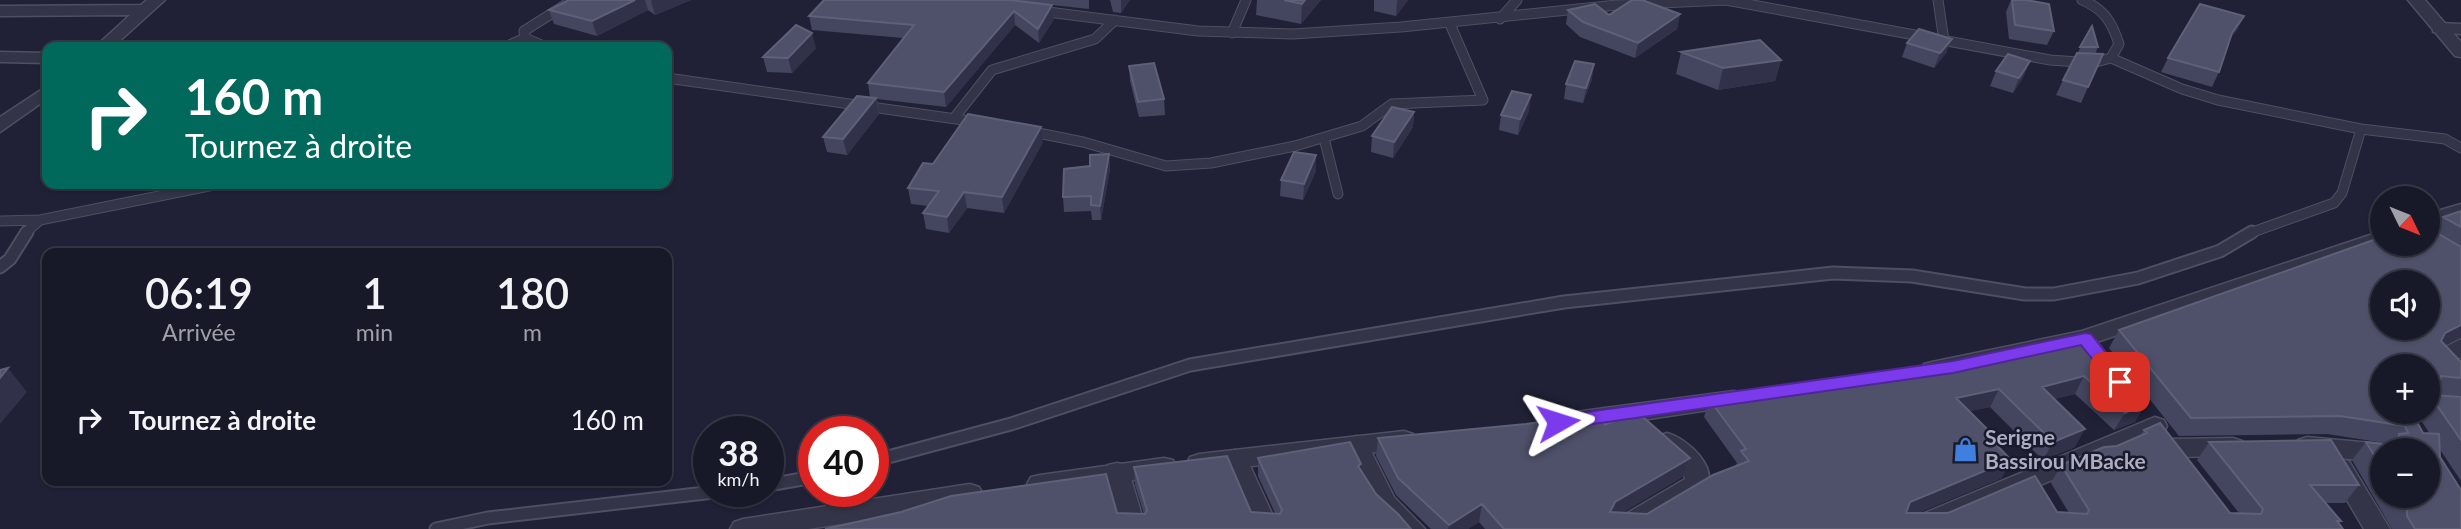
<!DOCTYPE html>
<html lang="fr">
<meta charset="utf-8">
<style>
:root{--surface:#181928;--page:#252634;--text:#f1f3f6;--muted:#9fa0a8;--line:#363845}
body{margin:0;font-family:Lato,sans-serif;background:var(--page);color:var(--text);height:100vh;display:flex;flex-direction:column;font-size:26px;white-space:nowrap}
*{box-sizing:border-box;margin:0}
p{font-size:23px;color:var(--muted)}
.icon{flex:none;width:38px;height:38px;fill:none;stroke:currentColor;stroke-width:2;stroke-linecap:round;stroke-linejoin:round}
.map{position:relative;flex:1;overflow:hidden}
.drawer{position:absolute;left:42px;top:248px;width:630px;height:238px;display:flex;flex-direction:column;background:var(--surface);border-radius:14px;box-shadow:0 2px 5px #0004,0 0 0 2px var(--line)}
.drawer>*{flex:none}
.top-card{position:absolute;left:42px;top:42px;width:630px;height:147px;border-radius:14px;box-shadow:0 2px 5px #0004,0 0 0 2px var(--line);background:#00695c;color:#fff;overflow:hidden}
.needle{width:46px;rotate:133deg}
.tools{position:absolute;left:2370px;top:186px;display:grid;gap:14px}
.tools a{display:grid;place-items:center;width:70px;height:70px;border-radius:50%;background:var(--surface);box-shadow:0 2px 5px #0004,0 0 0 2px var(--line);font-size:35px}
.speed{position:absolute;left:693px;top:416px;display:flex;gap:14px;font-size:35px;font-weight:700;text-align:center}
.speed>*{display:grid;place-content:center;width:91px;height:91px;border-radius:50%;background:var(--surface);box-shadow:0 2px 5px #0004,0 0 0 2px var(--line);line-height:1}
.speed small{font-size:18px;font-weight:400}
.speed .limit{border:10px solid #d22;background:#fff;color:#111}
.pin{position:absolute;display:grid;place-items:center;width:60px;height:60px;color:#fff;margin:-30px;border-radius:14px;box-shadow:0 4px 10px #0006}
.me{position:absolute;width:77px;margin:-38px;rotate:84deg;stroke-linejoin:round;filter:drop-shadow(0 0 5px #0008)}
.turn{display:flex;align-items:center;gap:24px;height:147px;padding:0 28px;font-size:32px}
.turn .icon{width:91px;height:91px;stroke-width:2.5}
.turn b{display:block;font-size:49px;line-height:60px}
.eta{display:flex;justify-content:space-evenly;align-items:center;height:119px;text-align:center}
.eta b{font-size:42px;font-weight:600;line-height:49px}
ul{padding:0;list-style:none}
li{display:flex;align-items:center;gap:21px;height:105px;padding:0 28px}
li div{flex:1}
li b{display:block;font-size:26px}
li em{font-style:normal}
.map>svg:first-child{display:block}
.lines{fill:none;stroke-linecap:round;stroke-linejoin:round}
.service-far1-casing{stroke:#4e4f62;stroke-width:11}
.service-casing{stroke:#4e4f62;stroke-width:15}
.minor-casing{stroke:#4e4f62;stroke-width:3}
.tertiary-casing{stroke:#4e4f62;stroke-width:3}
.service-far1{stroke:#333447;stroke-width:9}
.service{stroke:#333447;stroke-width:11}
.minor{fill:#333447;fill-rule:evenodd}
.tertiary{fill:#333447;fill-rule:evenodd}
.wall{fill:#44465f;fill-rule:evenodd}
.shaded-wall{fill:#31324a}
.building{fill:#4f516a;stroke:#5e6078;stroke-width:2;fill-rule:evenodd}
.route{fill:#7c3aed;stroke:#51269a;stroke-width:2}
.labels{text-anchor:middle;stroke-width:5;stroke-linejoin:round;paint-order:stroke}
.poi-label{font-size:21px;font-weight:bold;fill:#adaec4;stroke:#191a2b;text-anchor:start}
</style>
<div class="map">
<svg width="2461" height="529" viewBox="0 0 2461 529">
<rect width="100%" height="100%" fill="#202136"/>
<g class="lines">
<defs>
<path id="service-far1" d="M1938 0 1944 41
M1040 11 1198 31 1293 34 1401 27 1617 5 1726 0 2050 60 2092 63 2111 58 2119 44C2112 22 2104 9 2082 0
M1500 19 1517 0
M1232 33 1246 0
M505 47 525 38
M546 47 525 38 524 31 573 0
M2111 58 2182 89 2218 100 2361 129 2445 139 2461 148
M667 78 977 122
M955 117 992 70 1095 39 1115 20
M1028 131 1083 142 1166 166 1211 163 1295 146 1362 126 1392 104 1483 100 1450 24
M1324 138 1338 194
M0 221 40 220 219 184
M25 233 40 220
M2250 233 2334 203 2342 193 2361 129"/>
<path id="service" d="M0 267 10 259 27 232
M873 461 1011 424 1190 365 1564 302 1833 273 1912 276 2025 294H2054L2138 278 2220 251 2252 232
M768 485 814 477
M436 529 488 518 714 492"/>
<path id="minor" d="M147 0H165L113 47H95L130 15 0 16V6L141 5Z
M2439 23 2461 24V34L2433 32V24Z
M0 52 47 53V63L0 62Z
M47 86V99L0 132V117Z
M2461 339V357L2457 360 2461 364V384L2453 382 2430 359 2433 353Z
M2155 417 2164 420 2167 426 2164 432 1938 529H1899L1903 522Z
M1667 433C1688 439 1719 467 1706 491L1642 529H1608L1612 522 1685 479 1683 471 1655 442 1658 436Z
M1356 436 1365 439 1394 497 1425 529H1395L1376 510 1344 445 1347 439Z
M2307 437 2382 444 2392 450H2382V462L2307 455 2298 452 2295 446 2298 440Z
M2233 438 2242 441 2245 447 2242 453 2233 456 2172 457 2163 454 2160 448 2163 442 2172 439Z
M1235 450 1244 453 1247 459 1279 529H1253L1223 459 1226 453Z
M2340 459 2349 461 2390 529H2364L2328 468 2331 461Z
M1117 463 1126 465 1129 472 1146 529H1120L1105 472 1108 465Z"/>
<path id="tertiary" d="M2408 0H2425L2461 42V57L2455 56Z
M2461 204V217L2427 227V214Z
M2382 231 2384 243 2094 343 1932 378 1924 376 1921 370 1924 364 1932 362 2082 331Z
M1734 391 1742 393 1746 399 1742 405 1575 430 1567 427 1563 421 1567 415 1575 412Z
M1404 431 1413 434 1416 440 1413 446 1404 449 1199 472 1190 469 1187 463 1190 457 1199 454Z
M1164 458 1173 460 1176 467 1173 474 1164 476 1040 493 1031 491 1027 484 1031 477 1040 475Z
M970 484 979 487 983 494 979 501 970 504 808 529H730L734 522 743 519Z"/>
</defs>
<use href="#service-far1" class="service-far1-casing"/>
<use href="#service" class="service-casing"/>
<use href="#minor" class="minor-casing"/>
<use href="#tertiary" class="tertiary-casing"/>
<use href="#service-far1" class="service-far1"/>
<use href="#service" class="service"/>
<use href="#minor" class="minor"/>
<use href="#tertiary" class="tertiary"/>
</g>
<path class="wall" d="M569 0H691L655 15 648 10 597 36 554 24 549 10Z
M1010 0H1089V9L1052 5 1054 19 1039 43 1015 25 946 107 877 99 879 114 847 155 827 152 823 137 870 98 868 83 903 38 812 30 809 16Z
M1110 0H1130L1121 13 1113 12Z
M1257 0H1321L1301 24 1256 15Z
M1374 0H1408L1396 16 1374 11Z
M2011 0H2026L2054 31 2047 45 2009 39 2006 12Z
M1568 10 1609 15 1680 14 1677 29 1635 58 1580 37 1566 24Z
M2244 16 2237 30 2229 40 2219 72 2212 87 2161 72 2168 58Z
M2092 26 2098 47 2095 54H2103L2081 103 2056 95 2063 80Z
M1952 39 1946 53 1934 68 1902 57 1907 43Z
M816 48 792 73 767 72 763 57Z
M1681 52 1781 60 1775 81 1718 90 1676 74Z
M1129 66 1164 99 1165 115 1139 117 1130 81Z
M1996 71 2024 76 2013 93 1990 86Z
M1592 79 1583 103 1564 99 1566 84Z
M1529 111 1518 135 1499 130 1501 115Z
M1414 112 1413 127 1393 158 1371 152 1372 136Z
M1043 142 1004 213 967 208 949 233 926 229 923 213 928 206 911 204 908 188 933 164Z
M1109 154 1110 169 1101 220H1092L1091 211 1064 212 1063 197 1090 166Z
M1316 171 1303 200 1280 196 1281 180Z
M2461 211V337L2444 345 2461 362V481L2439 448 2440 457 2461 529H2392L2352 460 2366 442 2391 444 2327 434 2179 436 2109 348 2119 330 2382 243H2427L2433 231 2443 217ZM2382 366H2427V411H2415L2430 434 2423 433ZM2382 450 2427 495H2382Z
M2039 347 2145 404 2135 422 2114 430 2075 394 2054 399 2075 447 2043 460 1990 407 1969 411 1993 435 1991 439 2002 478 1917 513H2069L2051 483 2061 465 2117 446 2140 436 2144 430 2230 513H2239L2197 460 2209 442 2359 485 2345 503H2326L2341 521 2339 524 2343 529H1485L1479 522 1468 529H1431L1396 495 1376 456 1378 438 1605 425 1690 458 1684 476 1623 512 1647 514 1735 467 1737 463 1704 417 1709 399 1973 364Z
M1258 458 1360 469 1376 494 1411 529 1117 513 1144 514 1135 485 1134 467 1251 512 1275 513 1258 476Z"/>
<path class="shaded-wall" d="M635 0H645L648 10 597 36 592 21Z
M652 0H691L655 15 651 1Z
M1121 0H1130L1121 13Z
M1305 0H1321L1301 24 1302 4Z
M1398 0H1408L1396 16 1397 1Z
M1052 5 1054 19 1039 43 1038 29Z
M1014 11 1015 25 946 107 944 92Z
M1680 14 1677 29 1635 58 1638 43Z
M2244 16 2237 30 2224 47 2232 33Z
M812 33 816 48 792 73 788 58Z
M1952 39 1946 53 1934 68 1940 53Z
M1781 60 1775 81 1718 90 1723 68Z
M2030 61 2024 76 2013 93 2019 78Z
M1594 64 1592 79 1583 103 1586 88Z
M1531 95 1529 111 1518 135 1520 119Z
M876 98 879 114 847 155 843 139Z
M1414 112 1413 127 1393 158 1394 142Z
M1041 127 1043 142 1004 213 1002 197Z
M1109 154 1110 169 1101 220 1100 206Z
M1316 155V171L1303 200 1304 184Z
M964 192 967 208 949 233 947 217Z
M2461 325V337L2432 351 2445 333Z
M8 368 27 392 0 424V378Z
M2084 376 2075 394 2033 405 2042 387Z
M1999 389 1990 407 1948 416 1956 398Z
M2145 404 2135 422 2114 430 2125 413Z
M2085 429 2075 447 2043 460 2053 442Z
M1690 458 1684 476 1611 520 1610 512 1615 502Z
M2011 460 2002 478 1902 520 1910 502Z
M1482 504 1479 522 1468 529H1448L1449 525Z"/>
<path class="building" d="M569 0H635L592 21 549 10Z
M824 0H1010L1052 5 1038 29 1014 11 944 92 868 83 914 25 809 16Z
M1284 0H1305L1302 4Z
M1632 0H1642L1680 14 1638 43 1583 22 1568 10 1595 4 1609 15Z
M2012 0H2026L2049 4 2054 31 2015 25Z
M2200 4 2244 16 2232 33 2219 72 2168 58Z
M796 25 812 33 788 58 763 57Z
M2092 26 2098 47H2080Z
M1919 29 1952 39 1940 53 1907 43Z
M1760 40 1781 60 1723 68 1681 52Z
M2077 53 2103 54 2088 87 2063 80Z
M2008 54 2030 61 2019 78 1996 71Z
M1575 61 1594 64 1586 88 1566 84Z
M1154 63 1164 99 1138 102 1129 66Z
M1512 91 1531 95 1520 119 1501 115Z
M857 96 876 98 843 139 823 137Z
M1392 107 1414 112 1394 142 1372 136Z
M968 114 1041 127 1002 197 964 192 947 217 923 213 939 191 908 188 923 163 933 164Z
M1294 152 1316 155 1304 184 1281 180Z
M1109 154 1100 206 1091 205V196L1063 197 1064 169 1090 166V155Z
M2461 211V227L2443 217Z
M2430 229 2461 247V325L2445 333 2441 341 2461 362V378L2441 376 2438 390 2432 391V395L2461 397V440L2427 391V366H2382V411H2411L2423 433 2439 434 2440 457 2461 490V529H2415L2407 516V509L2398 495H2427V450H2382V468L2366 442 2398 446 2399 434 2408 433 2405 426 2340 416 2191 418 2119 330 2382 237V243H2427V230ZM2382 282H2427V327H2382Z
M2096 340 2145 404 2125 413 2084 376 2042 387 2085 429 2053 442 1999 389 1956 398 1993 435 1988 436 2011 460 1910 502 1906 513H1948L2035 476 2057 512 2087 514 2089 510 2061 465 2104 447 2117 446 2147 433 2144 430 2160 423 2230 513 2261 514 2263 509 2209 442 2331 440 2359 485H2310L2341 521H2337L2343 529H1504L1482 504 1449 525 1398 478 1378 438 1526 424 1600 413 1605 425 1636 411 1690 458 1615 502 1610 512 1647 514 1713 475 1749 461 1741 451 1746 449 1709 399 1831 380 1973 364 2039 347Z
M8 368 0 378V370Z
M1350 442 1361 464 1358 466 1376 494 1398 514 1411 529H825L901 512 951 496 1106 474 1117 513 1145 514 1147 510 1134 467 1227 456 1251 512 1280 514 1282 510 1258 458Z"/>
<path class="route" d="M2085 333 2091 334 2126 378 2129 382 2126 386H2114L2081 345 1953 373 1558 429 1549 422 1558 416 1953 361Z"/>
<defs>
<symbol id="shop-bare" viewBox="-9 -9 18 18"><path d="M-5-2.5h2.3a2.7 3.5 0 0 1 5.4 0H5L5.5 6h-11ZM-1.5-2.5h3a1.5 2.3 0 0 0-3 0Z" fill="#3f7fe0" stroke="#191a2b" stroke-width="2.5" paint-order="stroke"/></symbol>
</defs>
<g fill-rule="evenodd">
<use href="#shop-bare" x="1948" y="432" width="35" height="35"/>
</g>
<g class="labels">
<g class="poi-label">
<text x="1985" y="445">Serigne<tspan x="1985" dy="24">Bassirou MBacke</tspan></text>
</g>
</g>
</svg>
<div class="tools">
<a><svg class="needle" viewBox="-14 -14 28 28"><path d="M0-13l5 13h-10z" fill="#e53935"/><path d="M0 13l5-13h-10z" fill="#9fa0a8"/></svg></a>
<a><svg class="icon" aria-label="sound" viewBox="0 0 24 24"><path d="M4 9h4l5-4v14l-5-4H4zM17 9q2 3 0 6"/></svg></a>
<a>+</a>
<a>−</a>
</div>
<div class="speed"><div>38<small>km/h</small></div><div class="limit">40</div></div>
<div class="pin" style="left:2120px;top:382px;background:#d93025"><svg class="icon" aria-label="arrive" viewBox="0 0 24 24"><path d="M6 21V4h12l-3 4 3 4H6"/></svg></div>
<svg class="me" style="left:1558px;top:422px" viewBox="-20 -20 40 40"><path d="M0-17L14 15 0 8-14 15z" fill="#7c3aed" stroke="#fff" stroke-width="4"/></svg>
<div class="top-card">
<div class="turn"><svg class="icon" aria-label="right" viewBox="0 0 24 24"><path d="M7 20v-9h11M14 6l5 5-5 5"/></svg><div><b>160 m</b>Tournez à droite</div></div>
</div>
<section class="drawer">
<div class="eta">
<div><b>06:19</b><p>Arrivée</p></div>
<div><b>1</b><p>min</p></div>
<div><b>180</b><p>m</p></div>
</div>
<ul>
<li><svg class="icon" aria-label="right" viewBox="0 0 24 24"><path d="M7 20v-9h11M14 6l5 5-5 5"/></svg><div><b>Tournez à droite</b></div><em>160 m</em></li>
</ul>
</section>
</div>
